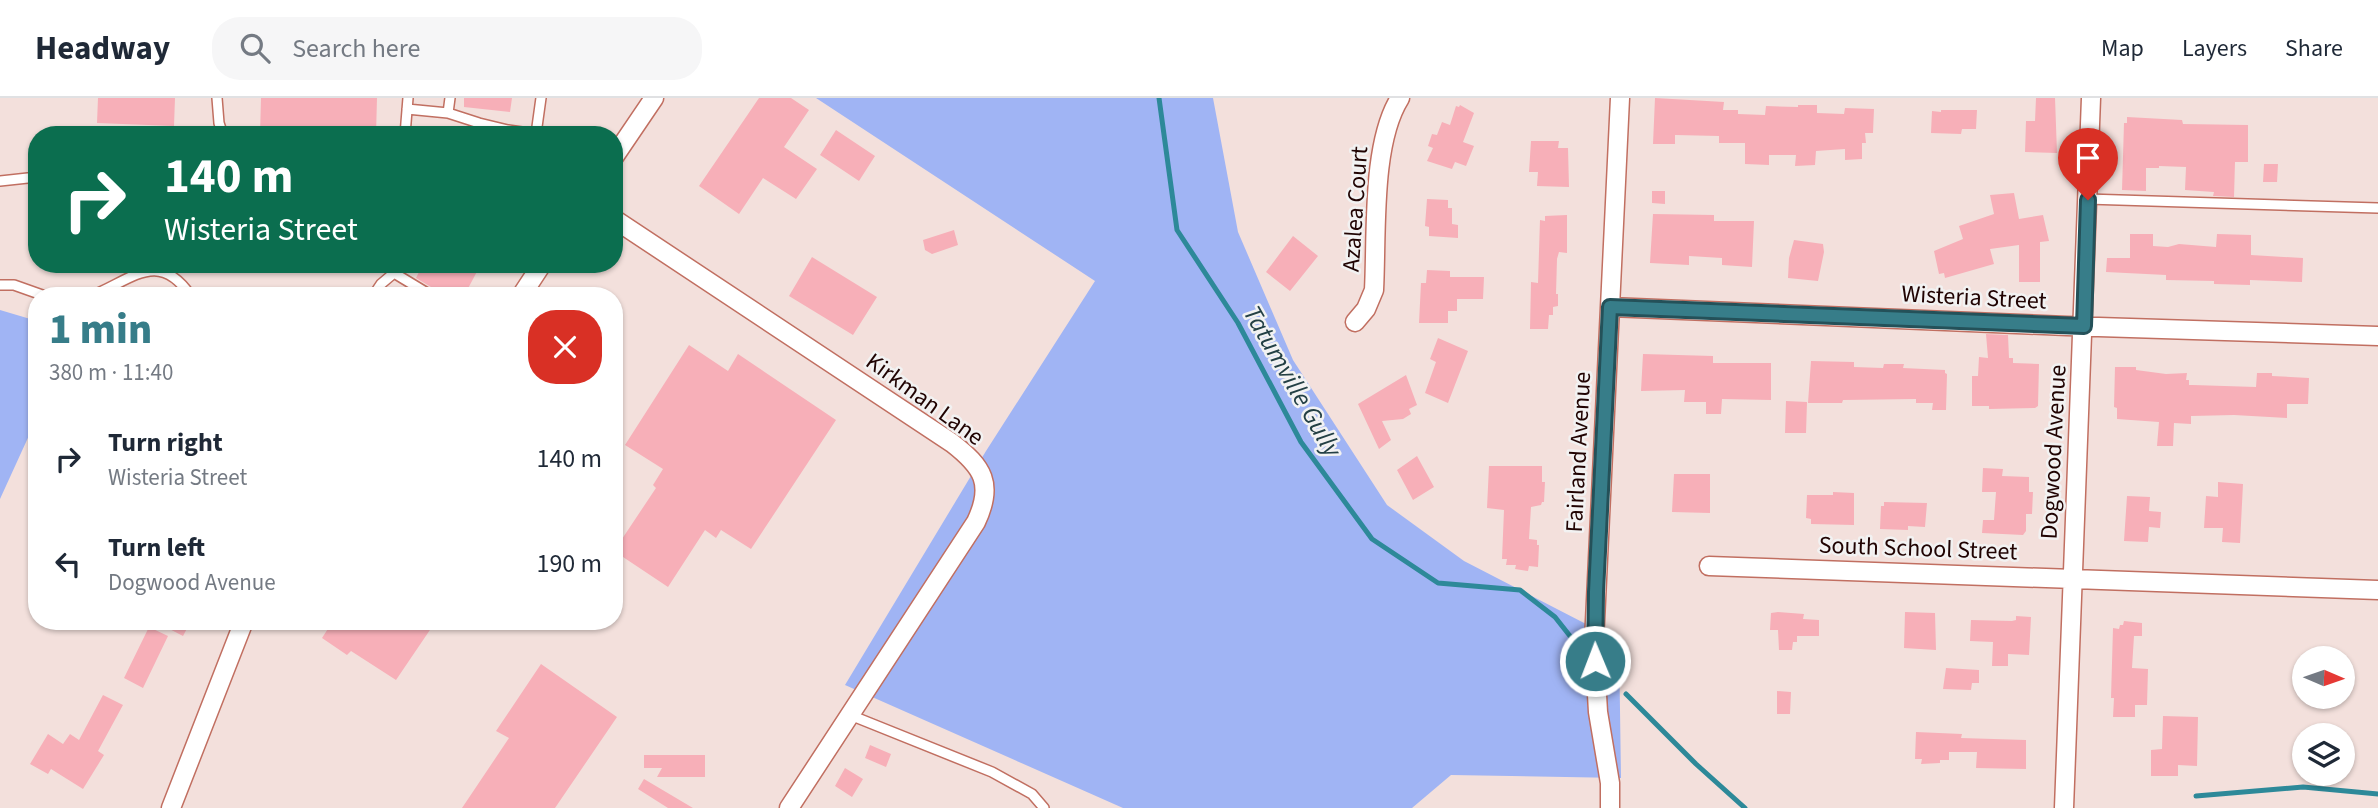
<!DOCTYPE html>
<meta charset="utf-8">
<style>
:root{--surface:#fff;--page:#f6f6f7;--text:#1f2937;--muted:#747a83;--line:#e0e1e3;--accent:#377d89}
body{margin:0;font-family:"Source Sans 3",sans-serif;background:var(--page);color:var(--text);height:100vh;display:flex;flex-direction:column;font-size:26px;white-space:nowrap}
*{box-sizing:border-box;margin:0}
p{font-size:23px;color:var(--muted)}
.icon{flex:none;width:38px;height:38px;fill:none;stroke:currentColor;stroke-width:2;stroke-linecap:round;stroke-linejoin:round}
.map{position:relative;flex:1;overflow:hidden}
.panel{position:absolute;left:28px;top:189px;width:595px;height:343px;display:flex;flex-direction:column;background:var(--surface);border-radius:28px;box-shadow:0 2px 5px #0004}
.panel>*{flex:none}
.guide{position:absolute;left:28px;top:28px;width:595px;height:147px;border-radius:28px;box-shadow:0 2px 5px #0004;background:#0b6e4f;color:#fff;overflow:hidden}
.needle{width:46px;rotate:92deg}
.fabs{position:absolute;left:2292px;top:548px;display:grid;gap:14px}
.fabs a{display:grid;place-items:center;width:63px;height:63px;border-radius:50%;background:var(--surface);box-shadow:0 2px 5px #0004;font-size:35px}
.pin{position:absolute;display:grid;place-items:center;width:60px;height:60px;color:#fff;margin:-72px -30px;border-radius:50% 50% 50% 0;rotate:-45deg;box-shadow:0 0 7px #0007}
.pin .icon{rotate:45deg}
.me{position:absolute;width:77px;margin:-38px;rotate:359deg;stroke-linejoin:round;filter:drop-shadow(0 0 5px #0008)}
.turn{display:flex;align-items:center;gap:24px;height:147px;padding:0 21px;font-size:32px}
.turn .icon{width:91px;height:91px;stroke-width:2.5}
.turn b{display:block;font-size:49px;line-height:60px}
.round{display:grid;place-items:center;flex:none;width:74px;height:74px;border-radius:28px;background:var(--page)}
.head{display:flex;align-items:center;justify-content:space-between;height:119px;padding:0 21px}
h1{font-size:42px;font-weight:800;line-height:52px;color:var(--accent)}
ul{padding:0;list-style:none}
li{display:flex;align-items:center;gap:21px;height:105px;padding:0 21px}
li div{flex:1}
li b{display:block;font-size:26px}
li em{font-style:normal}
header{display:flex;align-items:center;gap:42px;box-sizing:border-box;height:98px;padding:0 35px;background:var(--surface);border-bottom:2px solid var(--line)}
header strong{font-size:33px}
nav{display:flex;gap:38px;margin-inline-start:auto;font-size:24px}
.search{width:490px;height:63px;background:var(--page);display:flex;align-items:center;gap:18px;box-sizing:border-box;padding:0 24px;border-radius:28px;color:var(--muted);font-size:26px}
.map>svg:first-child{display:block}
.green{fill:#a0b4f4}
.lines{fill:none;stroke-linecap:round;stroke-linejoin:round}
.stream{stroke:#2d8999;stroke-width:5}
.building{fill:#f7afb8}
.service-casing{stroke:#c16f61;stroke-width:12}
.minor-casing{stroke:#c16f61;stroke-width:21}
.service{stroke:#fff;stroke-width:9}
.minor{stroke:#fff;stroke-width:18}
.route-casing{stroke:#245159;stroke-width:18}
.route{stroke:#377d89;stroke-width:12}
.labels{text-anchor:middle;stroke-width:5;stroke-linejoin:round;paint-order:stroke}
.street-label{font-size:24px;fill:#200302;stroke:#f2f2f2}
.water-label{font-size:26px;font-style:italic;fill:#234045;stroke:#f2f2f2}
</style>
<header>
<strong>Headway</strong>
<div class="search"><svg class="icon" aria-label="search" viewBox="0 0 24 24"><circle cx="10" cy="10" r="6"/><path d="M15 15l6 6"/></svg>Search here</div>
<nav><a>Map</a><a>Layers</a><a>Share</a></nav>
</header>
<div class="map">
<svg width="2378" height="710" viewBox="0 0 2378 710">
<rect width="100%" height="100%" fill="#f3e0dc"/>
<path class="green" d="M816 0H1213L1238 134 1293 262 1387 407 1464 463 1619 543 1621 680 1451 677 1412 710H1123L845 587 986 353 1095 183Z
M0 212 37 223V320L0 401Z"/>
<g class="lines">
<path class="stream" d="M1159 0 1177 132 1238 225 1301 344 1372 441 1438 485 1520 492 1555 519 1570 538
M1626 596 1696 666 1745 710
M2196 698 2303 689 2378 696"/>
</g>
<path class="building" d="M98 0H175L174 28 97 25Z
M261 0H377L376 37H260Z
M464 0H512L510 14 464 9Z
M759 0H791L809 12 784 49 817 71 796 101 763 80 739 116 699 88Z
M1655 0 1724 4 1723 12H1738V16L1765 17 1766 8 1798 9V7H1817V15L1844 16 1845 10 1874 11 1873 35H1865L1866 45H1862V61L1845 62V51L1816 53 1815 67 1795 68 1796 57H1769V67L1745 66V45H1719V38L1675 37V46H1653Z
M2036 0H2055L2057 55 2025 54 2026 23H2035Z
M1460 7 1474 15 1463 44 1474 48 1466 68 1455 64 1452 71 1427 63 1433 50 1428 48 1432 36 1437 37 1442 24 1450 27 1456 8 1459 9Z
M1941 12H1977L1976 31H1962L1961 36 1931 35 1932 13 1941 14Z
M2127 19 2182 22 2183 26 2248 27V64H2235L2234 99 2213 98 2214 94 2185 92 2186 69 2159 68V70H2146V93L2122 92 2124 25H2127Z
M836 32 875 58 859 83 820 57Z
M1531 43H1559L1558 50H1568L1569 89 1537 88 1538 74H1529Z
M2264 66H2278L2277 84H2263Z
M1652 93H1665V106L1652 105Z
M2014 95 2019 121 2043 117 2049 143 2040 144V184H2019V147L1990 151 1994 166 1945 180 1944 175 1939 176 1934 153 1963 141 1959 128 1994 116 1990 97Z
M1427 101 1448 102V110H1452V126L1458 127V140L1429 138V129L1425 128Z
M1653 116 1714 117V123H1754L1752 169 1722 167V160L1689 158V167L1650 165Z
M1567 117V155L1559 154 1557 161 1556 196H1558V208L1553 209V217H1549L1548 231H1530L1531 184 1538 185 1540 122 1545 123V118Z
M954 132 958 147 932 156 925 152 923 142Z
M2130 136H2153V148L2168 149 2179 146 2216 149 2217 136 2251 137V157L2303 160 2302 184 2250 182V187L2214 186V183L2166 182V177L2106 174 2107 160H2130Z
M1293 138 1318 158 1290 193 1266 174Z
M1794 142 1823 146 1824 154 1818 183 1788 180 1789 160Z
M812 159 877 199 853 237 789 198Z
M423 166H481L464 198H439L436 192 416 180Z
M1427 172 1450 173V179H1484L1483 201H1457V213H1448V225H1419L1421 185H1426Z
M1986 236 2008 237 2009 260H2013V265L2039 266 2038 308 2035 310 1989 311V308H1972V278H1978L1979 259 1988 260Z
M1438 240 1468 253 1448 305 1425 295 1436 264 1430 261Z
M689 247 728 273 738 256 836 322 751 451 721 432 716 440 705 432 668 489 614 453 656 390 653 387 663 371 625 347Z
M1643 256 1713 258V265H1771V302L1722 301 1721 316H1706V304H1684L1685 292 1641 293Z
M1811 263 1854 264V269L1883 270 1884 266H1904L1903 270 1945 272V275L1947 276 1946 312H1932L1933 305H1916V301L1843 302 1842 305H1808Z
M2115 269H2136V272L2166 276 2187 275 2186 282H2189V287H2193L2256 289 2257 275H2272V278L2309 280 2308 306H2287V320L2234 317 2191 318V326L2174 325 2173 348H2157L2159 324 2117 321V310L2114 309Z
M1406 277 1417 307 1409 311 1411 316 1403 321 1382 323 1391 342 1379 351 1358 306Z
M1786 303 1807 304 1806 335H1785Z
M1417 358 1434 389 1413 402 1397 372Z
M1489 368H1542V384H1545L1544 404H1542L1541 407 1531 409 1529 441 1537 442V447H1539L1538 469 1529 468 1528 473 1515 471 1516 467H1506L1507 461H1502L1504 412 1487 410Z
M1983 370 2003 371 2002 378 2029 379V394H2033L2032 416H2026V433L2023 437 1982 435 1983 422H1994L1996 394H1982Z
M1674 376H1710V415L1672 414Z
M2218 384 2243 386 2240 445 2222 444 2223 430H2204L2206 398 2218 399Z
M1833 394 1854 395V427L1811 426V421L1806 420 1807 397H1833Z
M2127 398 2150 399 2149 413 2161 414 2160 430 2149 429 2148 444 2124 443Z
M1884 404 1927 405 1925 429 1908 428V432L1880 431 1881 408H1884Z
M1778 514 1804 516 1803 521 1819 522V538H1797V544H1793L1792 552H1779L1778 532H1770L1771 515Z
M1905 514 1935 515 1936 552 1904 550Z
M2016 518 2031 519 2029 557 2008 556V568H1992L1993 544 1970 543 1971 522 2012 523 2016 522Z
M154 523H191L183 538Z
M333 523H436L396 582 351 553 347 557 322 540Z
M2124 523 2142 525V538H2134L2132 570 2148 571 2147 607H2135V619H2113L2114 600H2111L2113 530 2119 531 2120 527H2123Z
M149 529 168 538 143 590 124 580Z
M541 566 617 619 555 710H462L509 640 496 633Z
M1946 570 1979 572V585H1972L1971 592 1943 591Z
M1777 593 1791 594 1790 616H1777Z
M103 597 123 607 98 653 104 657 83 691 51 671 48 676 30 666 48 636 63 646 70 636 79 642Z
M2163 618 2198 619 2197 668 2178 667V678H2151V652L2162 651Z
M1916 634 1962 636 1961 640 2026 642V671L1976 670 1977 654H1949V662H1940V665L1921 666 1922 661H1915Z
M870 647 891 656 886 669 865 660Z
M644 657H705V679H657L662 670H644Z
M845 670 863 681 852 699 835 688Z
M644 681 693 710H668L638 691Z"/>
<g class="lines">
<defs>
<path id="service" d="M217 0 219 25 223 37
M407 11 448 15 450 0
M448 15 479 25 508 32
M405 37 408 0
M508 37V32L536 36 541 0
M0 83 37 79
M2087 101 2378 110
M398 166 394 175 432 198
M0 187H14L45 198
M91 198C132 182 158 150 191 198
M373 198 381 186 394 175
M850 617 992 674 1032 696 1044 710"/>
<path id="minor" d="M614 59 654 0
M614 121 952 345C983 369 994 386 976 424L789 710
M521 198 542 166
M1610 209 2067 228 2378 238
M1355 224 1366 211 1374 192C1377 136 1371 46 1400 0
M1709 468 2378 492
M171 710 244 523
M1610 710V685L1598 614 1594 544 1620 0
M2064 710 2091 0"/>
</defs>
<use href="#service" class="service-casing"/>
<use href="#minor" class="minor-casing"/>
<use href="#service" class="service"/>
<use href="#minor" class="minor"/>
</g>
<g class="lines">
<defs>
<path id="route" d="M1595 563 1596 494 1610 209 2084 228 2088 102"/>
</defs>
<use href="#route" class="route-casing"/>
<use href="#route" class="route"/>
</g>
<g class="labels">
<g class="street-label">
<text transform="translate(1355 111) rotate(-86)" y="8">Azalea Court</text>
<text transform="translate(1974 199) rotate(3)" y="8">Wisteria Street</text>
<text transform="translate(925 301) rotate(36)" y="8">Kirkman Lane</text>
<text transform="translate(1578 354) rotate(-87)" y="8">Fairland Avenue</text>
<text transform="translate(2053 354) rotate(-87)" y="8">Dogwood Avenue</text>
<text transform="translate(1918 450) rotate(2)" y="8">South School Street</text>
</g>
<g class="water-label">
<text transform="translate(1293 283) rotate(60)" y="9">Tatumville Gully</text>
</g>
</g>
</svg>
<div class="fabs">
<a><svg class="needle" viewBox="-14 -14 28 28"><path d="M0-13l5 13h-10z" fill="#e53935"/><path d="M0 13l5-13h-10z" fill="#747a83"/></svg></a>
<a><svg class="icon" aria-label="layers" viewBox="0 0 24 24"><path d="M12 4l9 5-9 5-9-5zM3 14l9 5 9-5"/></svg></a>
</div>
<div class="pin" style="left:2088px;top:102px;background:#d93025"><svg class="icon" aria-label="arrive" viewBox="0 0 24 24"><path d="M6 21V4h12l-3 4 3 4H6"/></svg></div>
<svg class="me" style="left:1595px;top:563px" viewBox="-20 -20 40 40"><circle r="17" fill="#377d89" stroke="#fff" stroke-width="3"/><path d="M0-11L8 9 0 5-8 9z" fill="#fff"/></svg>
<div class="guide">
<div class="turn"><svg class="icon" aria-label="right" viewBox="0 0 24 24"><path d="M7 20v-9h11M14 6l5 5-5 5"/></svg><div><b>140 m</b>Wisteria Street</div></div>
</div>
<section class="panel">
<div class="head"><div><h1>1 min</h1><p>380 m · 11:40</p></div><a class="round" style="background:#d93025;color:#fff"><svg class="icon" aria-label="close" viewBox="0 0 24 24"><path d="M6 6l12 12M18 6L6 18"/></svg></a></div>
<ul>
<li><svg class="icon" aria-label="right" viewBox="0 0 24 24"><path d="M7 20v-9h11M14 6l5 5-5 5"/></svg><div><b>Turn right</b><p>Wisteria Street</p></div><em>140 m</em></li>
<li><svg class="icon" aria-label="left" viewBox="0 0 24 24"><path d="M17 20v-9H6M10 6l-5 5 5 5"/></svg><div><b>Turn left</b><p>Dogwood Avenue</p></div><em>190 m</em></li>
</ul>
</section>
</div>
